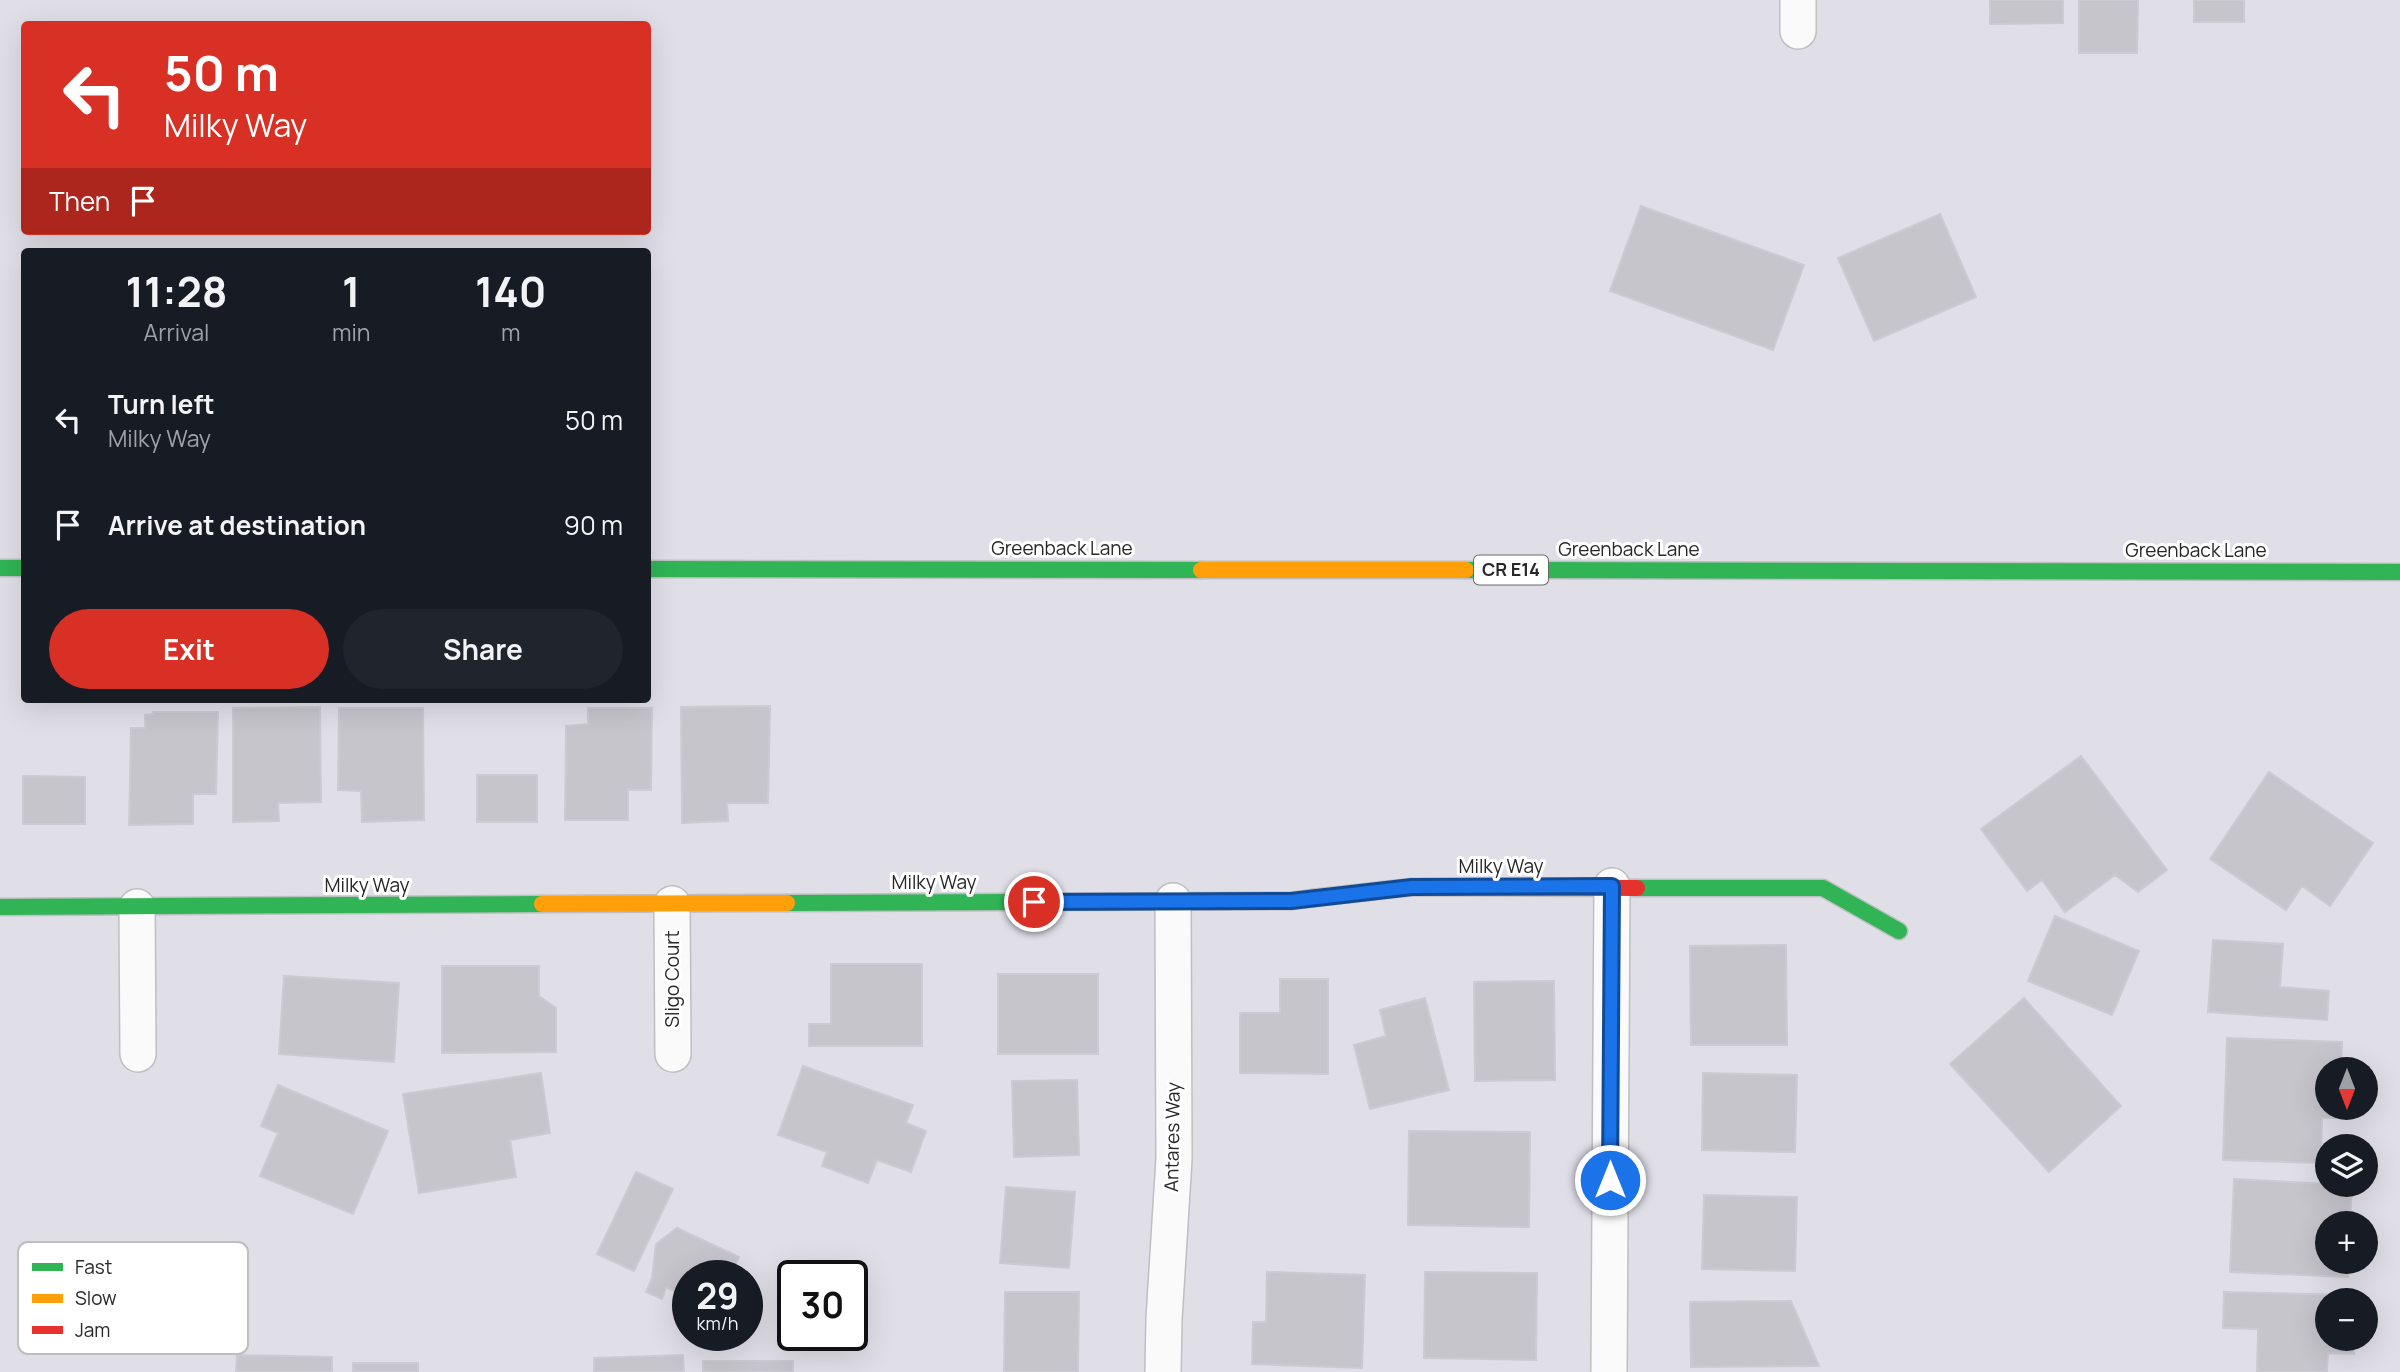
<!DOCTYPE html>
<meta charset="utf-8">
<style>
:root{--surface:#171b24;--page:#20242c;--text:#f1f3f6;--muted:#9ea1a6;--accent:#d93025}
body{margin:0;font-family:Manrope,sans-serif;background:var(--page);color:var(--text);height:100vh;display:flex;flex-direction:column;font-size:26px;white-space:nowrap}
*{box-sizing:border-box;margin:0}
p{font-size:23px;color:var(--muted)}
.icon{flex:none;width:38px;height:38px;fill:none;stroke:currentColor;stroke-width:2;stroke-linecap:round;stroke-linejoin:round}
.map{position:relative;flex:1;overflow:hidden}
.drawer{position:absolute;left:21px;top:248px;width:630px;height:455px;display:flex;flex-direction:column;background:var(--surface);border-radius:7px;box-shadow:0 7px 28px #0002}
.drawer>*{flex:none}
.banner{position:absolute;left:21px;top:21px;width:630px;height:214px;border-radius:7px;box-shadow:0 7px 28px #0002;background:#d93025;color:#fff;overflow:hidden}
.needle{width:46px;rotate:180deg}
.tools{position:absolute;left:2315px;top:1057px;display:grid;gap:14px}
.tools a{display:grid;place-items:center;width:63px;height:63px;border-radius:50%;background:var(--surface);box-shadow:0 7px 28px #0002;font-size:35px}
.speed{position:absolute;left:672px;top:1260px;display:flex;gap:14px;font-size:35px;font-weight:700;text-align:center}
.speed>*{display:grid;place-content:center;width:91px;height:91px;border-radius:50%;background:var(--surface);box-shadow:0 7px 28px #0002;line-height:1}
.speed small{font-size:18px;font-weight:400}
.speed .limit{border:4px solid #111;border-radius:10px;background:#fff;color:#111}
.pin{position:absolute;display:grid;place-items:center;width:60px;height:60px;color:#fff;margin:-30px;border:4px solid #fff;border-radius:50%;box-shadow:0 2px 7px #0007}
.me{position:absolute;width:77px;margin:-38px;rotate:0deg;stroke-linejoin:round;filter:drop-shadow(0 0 5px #0008)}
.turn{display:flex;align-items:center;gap:24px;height:147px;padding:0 28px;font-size:32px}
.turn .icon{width:91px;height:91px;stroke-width:2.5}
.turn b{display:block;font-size:49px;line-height:60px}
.then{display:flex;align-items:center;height:66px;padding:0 28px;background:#0003;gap:14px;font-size:26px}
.eta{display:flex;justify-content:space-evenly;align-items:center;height:119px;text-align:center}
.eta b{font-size:42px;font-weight:700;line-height:49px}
.cta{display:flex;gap:14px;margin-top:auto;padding:14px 28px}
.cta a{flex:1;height:80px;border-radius:42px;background:var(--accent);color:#fff;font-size:28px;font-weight:700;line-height:80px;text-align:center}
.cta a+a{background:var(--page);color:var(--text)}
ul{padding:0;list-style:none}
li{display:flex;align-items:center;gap:21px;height:105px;padding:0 28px}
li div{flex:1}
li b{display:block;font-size:26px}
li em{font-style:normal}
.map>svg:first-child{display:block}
.building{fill:#c7c5cc;stroke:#cccad2;stroke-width:2}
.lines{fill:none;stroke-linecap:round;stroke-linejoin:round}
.street-casing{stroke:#bebfc0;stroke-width:38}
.fast-casing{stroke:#bebfc0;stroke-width:19}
.slow-casing{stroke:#bebfc0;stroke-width:19}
.jam-casing{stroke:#bebfc0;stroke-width:19}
.street{stroke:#fafafb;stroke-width:35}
.fast{stroke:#30b455;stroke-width:16}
.slow{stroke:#ff9f0a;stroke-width:16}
.jam{stroke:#e5322d;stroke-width:16}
.route-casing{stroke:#114b97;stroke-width:18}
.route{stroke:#1a73e8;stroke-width:12}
.labels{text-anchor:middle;stroke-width:6;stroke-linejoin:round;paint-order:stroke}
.shield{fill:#fff;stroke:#686868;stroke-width:2}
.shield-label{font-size:18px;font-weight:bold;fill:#282828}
.street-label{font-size:19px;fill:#282828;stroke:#fff}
.key{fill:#fff;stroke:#bebebe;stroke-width:2}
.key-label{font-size:19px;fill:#282828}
</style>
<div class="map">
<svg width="2400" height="1372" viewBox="0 0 2400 1372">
<rect width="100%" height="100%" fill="#e0dee7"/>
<path class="building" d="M1990 0H2063V23L1990 24Z
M2079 0H2138L2137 53H2079Z
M2194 0H2244V22H2194Z
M1641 206 1804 265 1773 350 1610 291Z
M1940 214 1976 297 1874 341 1838 258Z
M770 706 768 803H727L728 821 682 823 681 707Z
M320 707 321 802 278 803 279 821 233 822V708Z
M339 708H423L424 820 362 822 361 791 338 790Z
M588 708H652L651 790H628V820H565L566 726 588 724Z
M153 712H218L216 794H193V824L129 825 131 728H145V715L153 714Z
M2081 756 2167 870 2138 892 2115 875 2065 912 2042 880 2027 891 1981 829Z
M2269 772 2373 843 2330 906 2302 886 2286 910 2210 859Z
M477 775H537V822H477Z
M23 776 85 777V824H23Z
M2055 916 2139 951 2112 1015 2028 981Z
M2213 940 2283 944 2280 987 2329 991 2327 1020 2208 1012Z
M1786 945 1787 1045H1691L1690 946Z
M831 964H922V1046H809V1024H831Z
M442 966H539V996L556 1008V1052L442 1053Z
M998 974H1098V1054H998Z
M284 976 399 983 394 1062 279 1054Z
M1280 979H1328V1074L1240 1073V1013H1280Z
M1554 981 1555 1080 1475 1081 1474 982Z
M1425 998 1449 1090 1370 1109 1354 1045 1386 1036 1380 1010Z
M2024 998 2121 1106 2049 1172 1950 1064Z
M2227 1038 2342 1042 2341 1069H2328V1108H2340L2339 1118H2322L2321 1163 2223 1160Z
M803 1066 913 1105 906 1123 926 1131 911 1172 877 1160 868 1183 822 1166 827 1152 778 1135Z
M541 1073 550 1133 510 1140 516 1177 419 1193 403 1094Z
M1703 1073 1797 1075 1795 1152 1702 1150Z
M1077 1080 1079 1155 1014 1157 1012 1081Z
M278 1085 388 1131 353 1214 260 1176 278 1133 261 1126Z
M1409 1131 1530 1132 1529 1227 1408 1225Z
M636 1172 673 1189 634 1271 597 1254Z
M2234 1179 2352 1185 2350 1223H2328V1262H2349L2348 1277 2230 1272Z
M1006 1187 1075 1192 1069 1268 1000 1263Z
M1704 1195 1797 1197 1795 1271 1702 1269Z
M677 1228 739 1257 730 1276H688V1297L666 1287 662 1299 646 1292 652 1278 656 1244Z
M1267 1272 1365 1275 1362 1368 1252 1364 1253 1322H1266Z
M1425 1272 1537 1273 1536 1360 1424 1358Z
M1005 1292H1079L1078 1372H1004Z
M2224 1292 2355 1295V1300H2328V1339H2354V1354L2328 1353 2327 1372H2257L2258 1329 2223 1328Z
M1791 1301 1819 1366 1691 1367 1690 1302Z
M237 1355 332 1357V1372H236Z
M683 1355 684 1372H594V1358Z
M703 1361H793V1372H703Z
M353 1363H418V1372H353Z"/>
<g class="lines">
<defs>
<path id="street" d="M1798 31V0
M672 904 673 1054
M137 907 138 1054
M1163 1372 1164 1319 1174 1159 1173 901
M1609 1372 1612 886"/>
<path id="fast" d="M0 568H24
M648 569 1201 570
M1466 570 2400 572
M1637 888H1823L1899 931
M787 903 1291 901 1313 898
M0 907 542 904"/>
<path id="slow" d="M1201 570H1466
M542 904 787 903"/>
<path id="jam" d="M1313 898 1412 887 1637 888"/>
</defs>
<use href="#street" class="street-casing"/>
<use href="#fast" class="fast-casing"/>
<use href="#slow" class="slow-casing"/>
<use href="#jam" class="jam-casing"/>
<use href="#street" class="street"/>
<use href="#fast" class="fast"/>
<use href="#slow" class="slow"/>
<use href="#jam" class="jam"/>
</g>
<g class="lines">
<defs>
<path id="route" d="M1034 902 1291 901 1412 887 1612 886 1610 1180"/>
</defs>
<use href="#route" class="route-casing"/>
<use href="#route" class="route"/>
</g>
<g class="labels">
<rect class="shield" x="1474" y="555.5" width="74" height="29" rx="5"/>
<g class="shield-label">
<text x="1511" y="576">CR E14</text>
</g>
<g class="street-label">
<text x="1062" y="555">Greenback Lane</text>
<text x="1629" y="556">Greenback Lane</text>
<text x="2196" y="557">Greenback Lane</text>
<text x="1501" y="873">Milky Way</text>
<text x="934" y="889">Milky Way</text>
<text x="367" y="892">Milky Way</text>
<text transform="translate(672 979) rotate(-90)" y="7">Sligo Court</text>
<text transform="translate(1172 1137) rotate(-89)" y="7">Antares Way</text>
</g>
</g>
<rect x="18" y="1242" width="230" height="112" rx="10" class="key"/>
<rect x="32" y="1263" width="31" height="8" fill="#30b455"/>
<rect x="32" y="1294" width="31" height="9" fill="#ff9f0a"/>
<rect x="32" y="1326" width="31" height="8" fill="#e5322d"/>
<g class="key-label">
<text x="75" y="1274">Fast</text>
<text x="75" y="1305">Slow</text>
<text x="75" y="1337">Jam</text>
</g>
</svg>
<div class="tools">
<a><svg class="needle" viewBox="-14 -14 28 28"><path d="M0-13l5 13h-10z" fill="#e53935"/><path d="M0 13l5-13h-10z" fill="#9ea1a6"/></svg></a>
<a><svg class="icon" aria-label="layers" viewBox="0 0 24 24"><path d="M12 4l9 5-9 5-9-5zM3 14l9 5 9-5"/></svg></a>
<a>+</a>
<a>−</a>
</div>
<div class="speed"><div>29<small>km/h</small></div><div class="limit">30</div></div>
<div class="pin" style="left:1034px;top:902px;background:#d93025"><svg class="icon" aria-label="arrive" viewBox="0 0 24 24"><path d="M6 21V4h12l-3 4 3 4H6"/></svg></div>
<svg class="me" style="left:1610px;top:1180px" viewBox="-20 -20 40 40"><circle r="17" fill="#1a73e8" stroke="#fff" stroke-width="3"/><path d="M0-11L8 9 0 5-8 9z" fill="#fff"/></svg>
<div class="banner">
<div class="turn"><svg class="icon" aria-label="left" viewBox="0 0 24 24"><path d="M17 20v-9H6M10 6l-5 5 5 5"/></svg><div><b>50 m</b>Milky Way</div></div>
<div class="then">Then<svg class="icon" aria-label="arrive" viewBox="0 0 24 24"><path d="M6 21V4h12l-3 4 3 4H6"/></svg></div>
</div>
<section class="drawer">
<div class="eta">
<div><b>11:28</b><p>Arrival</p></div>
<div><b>1</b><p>min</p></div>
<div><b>140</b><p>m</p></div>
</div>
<ul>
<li><svg class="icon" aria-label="left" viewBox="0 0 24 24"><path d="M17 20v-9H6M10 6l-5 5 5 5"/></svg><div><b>Turn left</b><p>Milky Way</p></div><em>50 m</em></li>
<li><svg class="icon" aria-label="arrive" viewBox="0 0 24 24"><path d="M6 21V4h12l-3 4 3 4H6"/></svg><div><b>Arrive at destination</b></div><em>90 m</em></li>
</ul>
<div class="cta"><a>Exit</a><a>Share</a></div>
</section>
</div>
